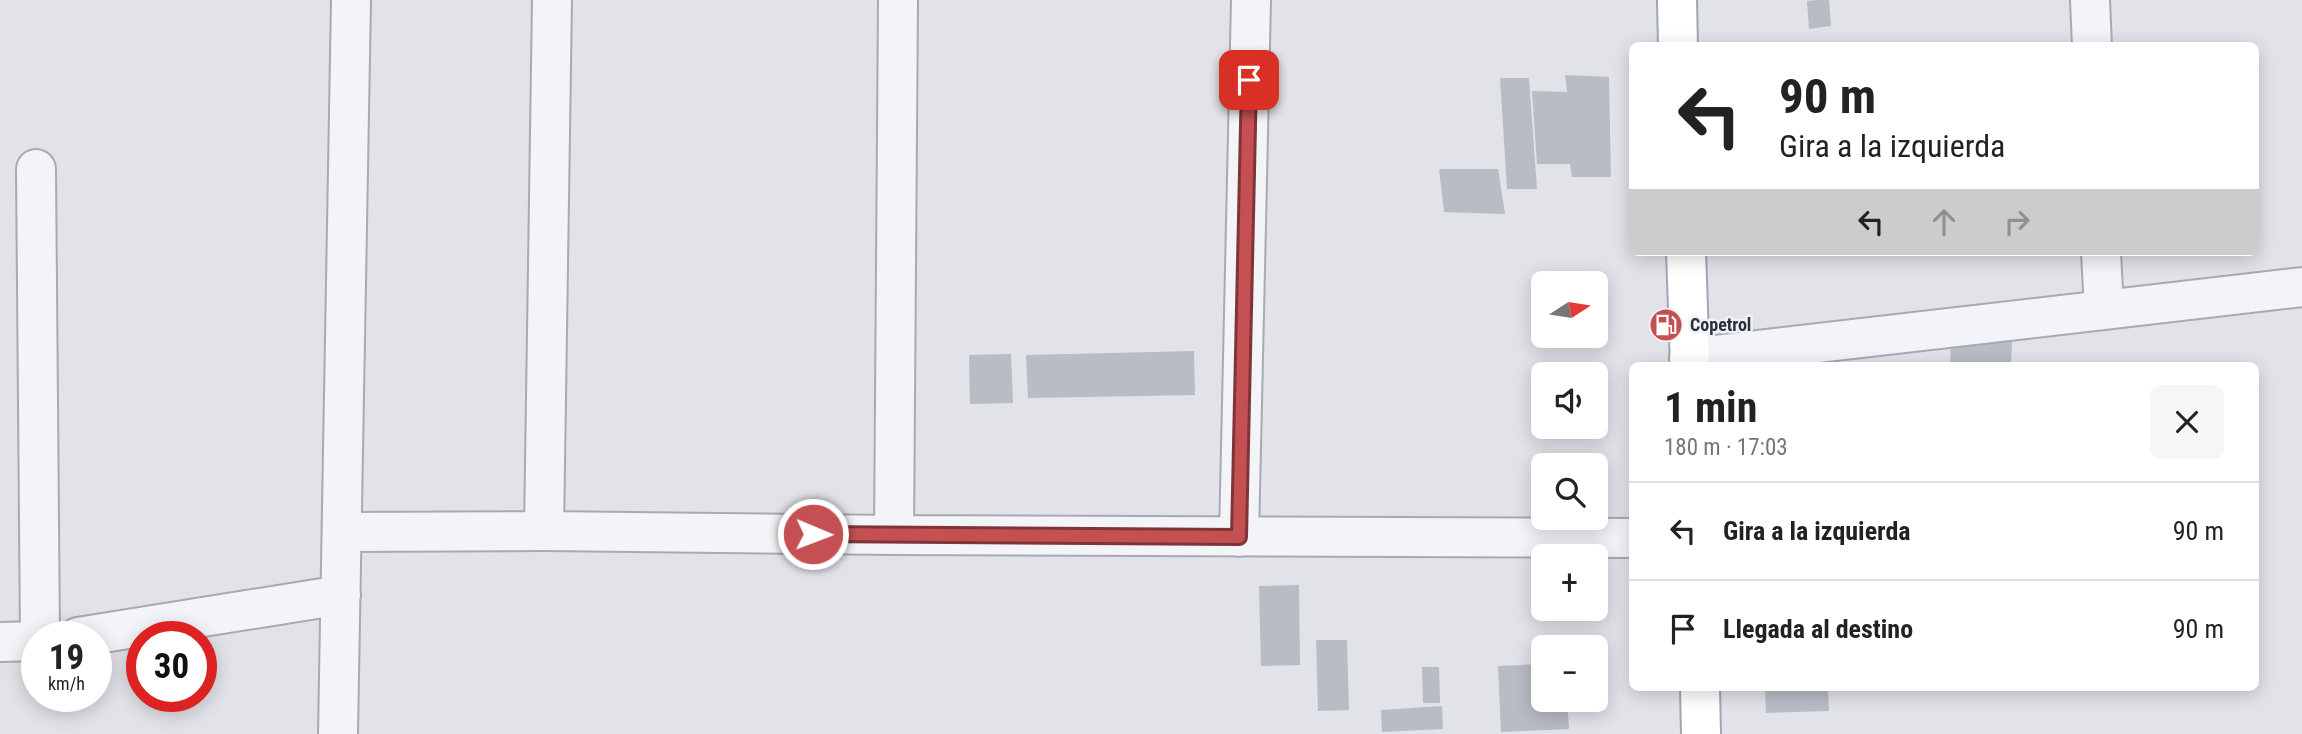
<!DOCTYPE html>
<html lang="es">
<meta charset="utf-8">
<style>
:root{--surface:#fff;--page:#f6f6f6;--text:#222;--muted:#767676;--line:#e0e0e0}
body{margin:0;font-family:"Roboto Condensed",sans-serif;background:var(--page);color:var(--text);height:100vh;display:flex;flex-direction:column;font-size:26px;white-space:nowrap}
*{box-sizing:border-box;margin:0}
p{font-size:23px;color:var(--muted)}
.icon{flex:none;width:38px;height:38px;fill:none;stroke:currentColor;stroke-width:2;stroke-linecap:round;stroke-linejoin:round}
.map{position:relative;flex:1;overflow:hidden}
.sheet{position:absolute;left:1629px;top:362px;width:630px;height:329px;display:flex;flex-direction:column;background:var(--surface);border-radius:10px;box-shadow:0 4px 18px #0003}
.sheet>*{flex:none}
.guide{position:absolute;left:1629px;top:42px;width:630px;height:214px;border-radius:10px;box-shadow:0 4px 18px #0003;background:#fff;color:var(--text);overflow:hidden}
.needle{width:46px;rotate:78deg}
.tools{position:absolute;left:1531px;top:271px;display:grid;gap:14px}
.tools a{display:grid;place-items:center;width:77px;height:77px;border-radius:10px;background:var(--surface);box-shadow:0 4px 18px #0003;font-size:35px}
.speed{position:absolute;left:21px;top:621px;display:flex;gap:14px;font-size:35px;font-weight:700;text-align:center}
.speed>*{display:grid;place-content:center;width:91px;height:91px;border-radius:50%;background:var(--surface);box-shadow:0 4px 18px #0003;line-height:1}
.speed small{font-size:18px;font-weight:400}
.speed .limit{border:10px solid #d22;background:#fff;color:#111}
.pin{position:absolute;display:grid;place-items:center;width:60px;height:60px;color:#fff;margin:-30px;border-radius:14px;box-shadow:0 4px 10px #0006}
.me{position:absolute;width:77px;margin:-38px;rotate:91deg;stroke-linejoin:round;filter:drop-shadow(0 0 5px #0008)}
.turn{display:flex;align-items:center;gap:24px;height:147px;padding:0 35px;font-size:32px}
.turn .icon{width:91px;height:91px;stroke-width:2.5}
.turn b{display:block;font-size:49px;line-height:60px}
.lanes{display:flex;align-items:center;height:66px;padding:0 35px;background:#0003;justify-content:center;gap:35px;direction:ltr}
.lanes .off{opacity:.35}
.round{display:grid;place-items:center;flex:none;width:74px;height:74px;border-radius:10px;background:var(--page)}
.headline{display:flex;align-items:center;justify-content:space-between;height:119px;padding:0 35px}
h1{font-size:42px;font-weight:700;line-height:52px}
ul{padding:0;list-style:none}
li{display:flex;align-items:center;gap:21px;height:98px;padding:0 35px;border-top:2px solid var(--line)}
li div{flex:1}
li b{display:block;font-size:26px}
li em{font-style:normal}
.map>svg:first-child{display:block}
.building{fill:#b8bcc5}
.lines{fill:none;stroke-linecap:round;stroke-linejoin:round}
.minor-casing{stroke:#a7aab2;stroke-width:42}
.major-casing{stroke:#a1a6b3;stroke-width:42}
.minor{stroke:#f3f4f7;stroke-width:38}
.major{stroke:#fff;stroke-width:38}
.route-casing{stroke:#7f3437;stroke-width:18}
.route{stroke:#c45054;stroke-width:12}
.labels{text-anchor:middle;stroke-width:5;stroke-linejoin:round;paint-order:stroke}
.poi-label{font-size:18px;font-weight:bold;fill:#2b303f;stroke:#f0f2f6;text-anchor:start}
</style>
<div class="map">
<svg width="2302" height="734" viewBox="0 0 2302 734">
<rect width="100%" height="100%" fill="#e1e3e8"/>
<path class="building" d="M1817 0H1829L1831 26 1809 29 1807 1Z
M1565 75 1609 77 1611 177H1572L1570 164H1537L1532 91 1567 92Z
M1500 78H1529L1537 189H1507Z
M1439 169H1498L1505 214 1444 212Z
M1951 339 2012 341 2011 366H1950Z
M1194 351 1195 395 1028 398 1026 355Z
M1011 354 1013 403 970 404 969 355Z
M1299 585 1300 665 1261 666 1259 586Z
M1316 640H1347L1349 710 1318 711Z
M1544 664V700H1567L1569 729 1501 732 1498 666Z
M1422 667H1439L1440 703H1423Z
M1765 688H1828L1829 711 1766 713Z
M1442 706 1443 729 1382 732 1381 710Z"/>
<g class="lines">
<defs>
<path id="minor" d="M2090 0 2092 46
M36 169 40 637
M2101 252 2104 310
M1689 358 2302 287
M544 531 552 0
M343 532 544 531 894 535 1633 538
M894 535 898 0
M1239 537 1251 0
M78 637 341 595
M0 642 37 641
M338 734 351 0"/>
<path id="major" d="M1677 0 1678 46
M1686 252 1690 366
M1700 688 1701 734"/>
</defs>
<use href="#minor" class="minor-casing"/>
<use href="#major" class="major-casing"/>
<use href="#minor" class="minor"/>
<use href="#major" class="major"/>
</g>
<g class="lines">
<defs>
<path id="route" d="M813 534 1239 537 1249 80"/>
</defs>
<use href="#route" class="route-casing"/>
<use href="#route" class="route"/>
</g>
<defs>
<symbol id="fuel-disc" viewBox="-11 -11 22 22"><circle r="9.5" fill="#c45054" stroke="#f0f2f6"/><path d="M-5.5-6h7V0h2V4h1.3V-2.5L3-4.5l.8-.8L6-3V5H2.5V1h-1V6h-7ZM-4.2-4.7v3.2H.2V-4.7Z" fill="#fff"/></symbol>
</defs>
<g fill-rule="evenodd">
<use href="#fuel-disc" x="1647" y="306" width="38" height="38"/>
</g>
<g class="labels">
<g class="poi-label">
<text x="1690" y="331">Copetrol</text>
</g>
</g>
</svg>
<div class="tools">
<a><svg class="needle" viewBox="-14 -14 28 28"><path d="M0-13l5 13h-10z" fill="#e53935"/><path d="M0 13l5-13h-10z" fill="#767676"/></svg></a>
<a><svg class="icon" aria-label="sound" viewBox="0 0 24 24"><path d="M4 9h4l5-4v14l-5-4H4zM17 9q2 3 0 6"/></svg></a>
<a><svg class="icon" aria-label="search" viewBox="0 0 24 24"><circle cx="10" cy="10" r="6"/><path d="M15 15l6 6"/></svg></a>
<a>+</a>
<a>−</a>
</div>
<div class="speed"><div>19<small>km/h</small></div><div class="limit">30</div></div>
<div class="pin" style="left:1249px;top:80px;background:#d93025"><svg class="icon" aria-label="arrive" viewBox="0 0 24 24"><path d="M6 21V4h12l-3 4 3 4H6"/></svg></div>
<svg class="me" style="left:813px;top:534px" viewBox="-20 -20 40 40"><circle r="17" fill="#c45054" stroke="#fff" stroke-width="3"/><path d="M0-11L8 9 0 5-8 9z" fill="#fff"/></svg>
<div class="guide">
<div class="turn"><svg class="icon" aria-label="left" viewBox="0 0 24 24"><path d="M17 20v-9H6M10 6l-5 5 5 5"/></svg><div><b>90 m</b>Gira a la izquierda</div></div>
<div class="lanes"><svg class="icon" aria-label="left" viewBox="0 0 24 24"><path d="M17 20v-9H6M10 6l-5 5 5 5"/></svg><svg class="icon off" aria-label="ahead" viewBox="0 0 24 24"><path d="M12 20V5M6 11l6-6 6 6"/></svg><svg class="icon off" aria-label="right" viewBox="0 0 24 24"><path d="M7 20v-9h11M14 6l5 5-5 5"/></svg></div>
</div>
<section class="sheet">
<div class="headline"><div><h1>1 min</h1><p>180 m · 17:03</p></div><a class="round"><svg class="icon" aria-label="close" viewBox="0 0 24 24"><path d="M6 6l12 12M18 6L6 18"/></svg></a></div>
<ul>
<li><svg class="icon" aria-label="left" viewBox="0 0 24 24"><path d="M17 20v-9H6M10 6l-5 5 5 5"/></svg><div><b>Gira a la izquierda</b></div><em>90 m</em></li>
<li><svg class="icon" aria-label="arrive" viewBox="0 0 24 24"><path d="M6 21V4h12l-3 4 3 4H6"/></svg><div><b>Llegada al destino</b></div><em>90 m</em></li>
</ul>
</section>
</div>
